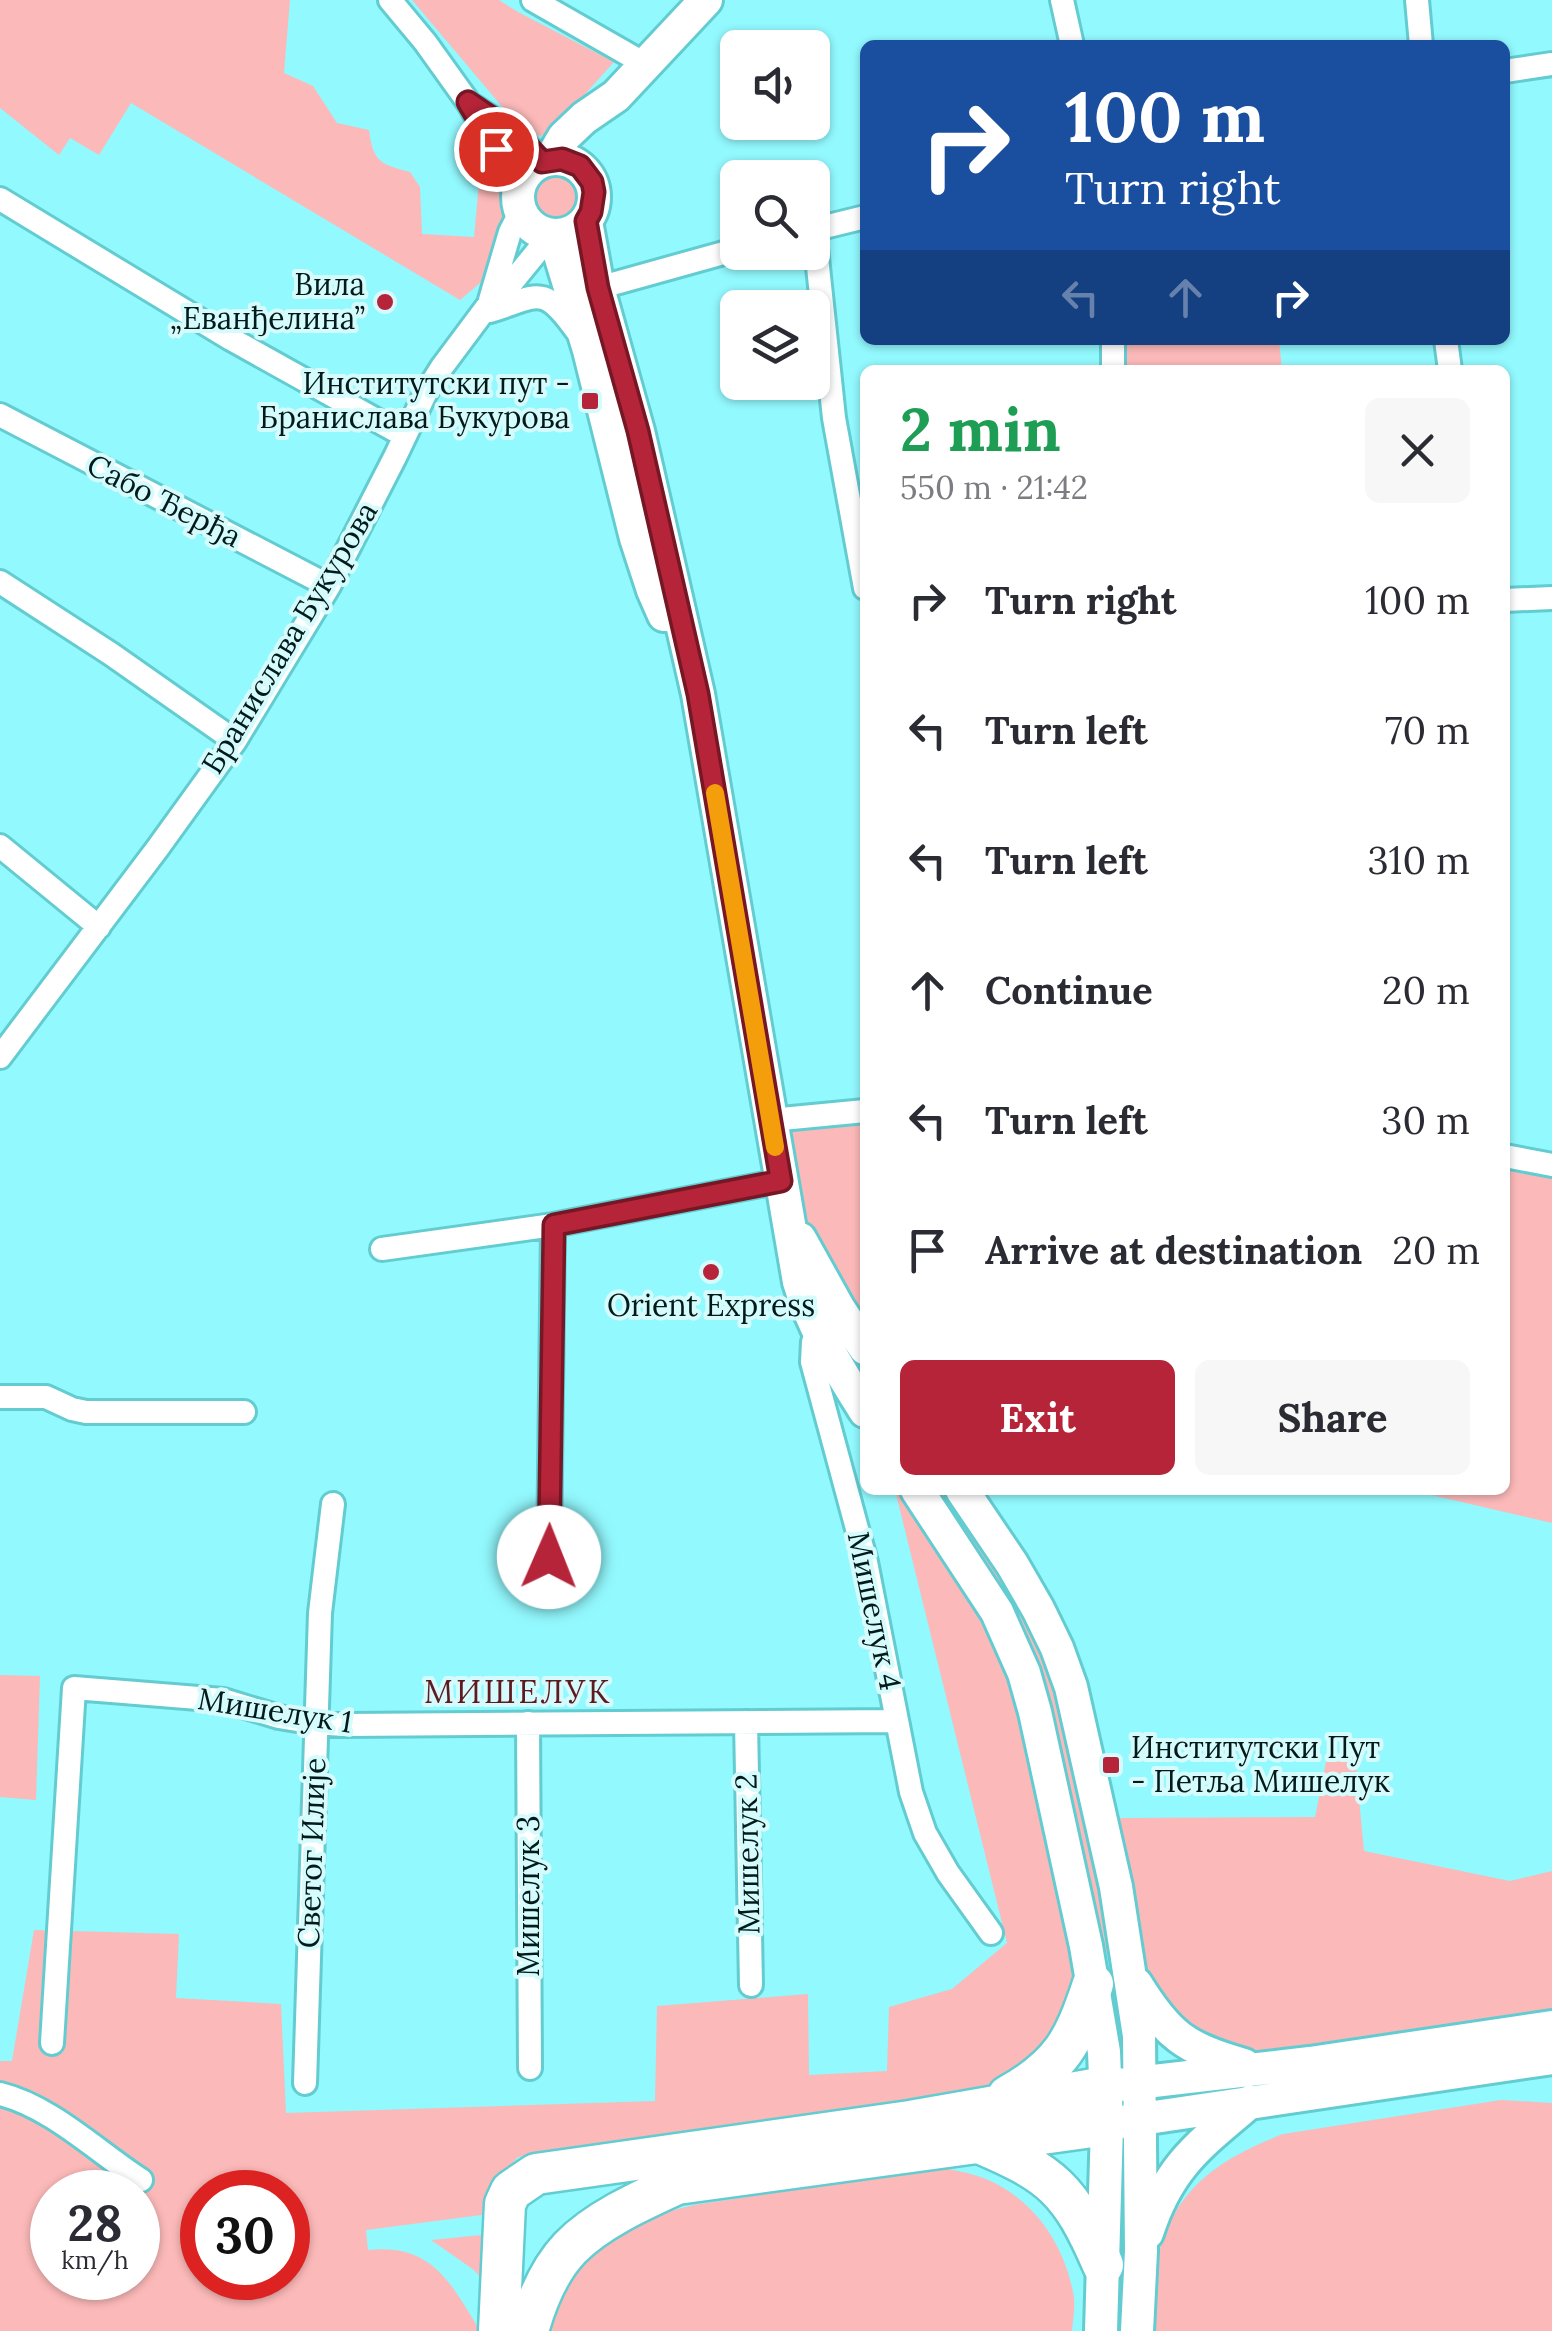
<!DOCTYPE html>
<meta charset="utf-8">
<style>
:root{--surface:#fff;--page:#f7f7f7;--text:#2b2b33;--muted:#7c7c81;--accent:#b62439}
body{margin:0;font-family:Lora,serif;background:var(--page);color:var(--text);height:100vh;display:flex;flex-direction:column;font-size:38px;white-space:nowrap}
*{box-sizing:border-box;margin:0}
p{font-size:32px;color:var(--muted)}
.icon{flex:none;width:55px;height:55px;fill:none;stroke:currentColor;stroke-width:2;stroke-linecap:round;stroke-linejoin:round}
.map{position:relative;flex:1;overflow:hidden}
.side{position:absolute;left:860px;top:365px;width:650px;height:1130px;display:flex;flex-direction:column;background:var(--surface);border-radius:15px;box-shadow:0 2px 8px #0004}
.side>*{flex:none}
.hud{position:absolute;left:860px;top:40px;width:650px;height:305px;border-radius:15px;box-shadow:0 2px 8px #0004;background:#1a4fa0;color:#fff;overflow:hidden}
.tools{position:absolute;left:720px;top:30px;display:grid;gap:20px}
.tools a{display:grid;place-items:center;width:110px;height:110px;border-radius:15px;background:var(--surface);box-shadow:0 2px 8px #0004;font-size:50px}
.speed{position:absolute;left:30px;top:2170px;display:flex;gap:20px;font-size:50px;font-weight:700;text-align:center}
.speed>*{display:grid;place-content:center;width:130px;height:130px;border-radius:50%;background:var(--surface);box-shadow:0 2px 8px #0004;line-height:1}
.speed small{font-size:25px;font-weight:400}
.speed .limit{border:15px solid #d22;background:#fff;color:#111}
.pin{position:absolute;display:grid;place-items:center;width:85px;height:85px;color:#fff;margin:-42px;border:5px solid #fff;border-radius:50%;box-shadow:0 2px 10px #0007}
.me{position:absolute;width:110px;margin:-55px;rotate:1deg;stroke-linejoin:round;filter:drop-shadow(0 0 8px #0008)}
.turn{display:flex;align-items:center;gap:35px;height:210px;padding:0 40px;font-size:45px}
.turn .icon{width:130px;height:130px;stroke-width:2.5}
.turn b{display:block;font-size:70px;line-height:85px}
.lanes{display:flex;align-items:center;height:95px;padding:0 40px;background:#0003;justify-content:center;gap:50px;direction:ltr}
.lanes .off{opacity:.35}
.round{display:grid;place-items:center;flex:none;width:105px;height:105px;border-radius:15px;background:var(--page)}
.overview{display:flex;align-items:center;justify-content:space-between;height:170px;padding:0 40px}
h1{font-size:60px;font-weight:700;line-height:75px;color:#1e9e55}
.action{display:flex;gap:20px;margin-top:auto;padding:20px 40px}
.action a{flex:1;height:115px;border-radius:15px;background:var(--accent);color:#fff;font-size:40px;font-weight:700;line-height:115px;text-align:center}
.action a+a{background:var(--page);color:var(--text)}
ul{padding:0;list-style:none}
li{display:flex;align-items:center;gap:30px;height:130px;padding:0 40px}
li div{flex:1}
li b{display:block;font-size:38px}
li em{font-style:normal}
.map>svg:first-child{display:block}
.green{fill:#fcb9b9;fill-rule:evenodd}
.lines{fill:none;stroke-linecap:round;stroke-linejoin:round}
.street-casing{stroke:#63ccd1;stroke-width:28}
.secondary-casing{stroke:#63ccd1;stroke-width:38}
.highway-casing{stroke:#63ccd1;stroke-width:45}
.street{stroke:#fff;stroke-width:22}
.secondary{stroke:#fff;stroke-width:32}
.highway{stroke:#fff;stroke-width:40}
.route-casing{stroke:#761725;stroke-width:25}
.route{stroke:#b62439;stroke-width:18}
.slow{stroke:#f59e0b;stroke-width:18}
.poi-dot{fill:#b62439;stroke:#d5fbfc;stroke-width:4}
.labels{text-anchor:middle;stroke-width:8;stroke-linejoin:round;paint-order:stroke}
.poi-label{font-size:30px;fill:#031a1b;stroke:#d5fbfc;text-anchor:end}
.street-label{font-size:30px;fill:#031a1b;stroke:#d5fbfc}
.neighbourhood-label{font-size:32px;letter-spacing:2.5px;fill:#5f1a20;stroke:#d5fbfc}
</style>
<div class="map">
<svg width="1552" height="2331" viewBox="0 0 1552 2331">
<rect width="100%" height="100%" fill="#92f9fe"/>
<path class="green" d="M0 0H290L284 73 313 86 337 123 369 130C373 162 380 164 410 172L420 187 422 234 474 237 479 182 499 172 507 193V215L486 278 460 300 131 103 99 155 70 138 59 155 0 108Z
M412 0H499L518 12 614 62 548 135 533 136 521 129Z
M533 197a26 26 0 1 1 52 0a26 26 0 1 1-52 0Z
M1123 340H1279L1282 370H1124Z
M865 1116V1338L797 1214 782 1125Z
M1505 1151 1552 1160V1523L1410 1490H1505Z
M895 1490H903L966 1590 1011 1678 1062 1899 1074 1993 1050 2044 998 2093 518 2157 500 2176 489 2214 366 2230 368 2250C432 2243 451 2283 480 2331H0V2061H12L34 1930 179 1934 176 1998 281 2004 286 2113 655 2101 657 2006 808 1994 809 2075 887 2071 889 2007 952 1989 1007 1943ZM52 2192H138V2278H52ZM202 2192H288V2278H202Z
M935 1490H946L1018 1596 1052 1679 1112 1951 1102 1954 1041 1682 1010 1599Z
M0 1675 40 1676 36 1800 0 1797Z
M1328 1752 1355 1757 1364 1851 1510 1881 1552 1871V2013L1275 2059 1227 2051 1151 2003 1112 1818 1315 1817Z
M1501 2100 1552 2103V2331H1151C1153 2308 1152 2283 1157 2261 1172 2189 1219 2159 1283 2134Z
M941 2167C955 2171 972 2173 986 2179 1033 2199 1063 2242 1073 2292 1076 2304 1073 2319 1072 2331H538L577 2257 646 2217 694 2205Z
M491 2234 489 2287 474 2270 431 2240Z"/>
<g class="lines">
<defs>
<path id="street" d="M390 0 425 42 468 102 492 143 521 182
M533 0 645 64
M1062 0 1072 45
M1417 0 1421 45
M1505 71 1552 64
M475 107 518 136 542 162
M0 199 231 339 405 436
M814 229 834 418 865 588
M812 230 865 217
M598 288 738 249
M490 300 510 232 521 211
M490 311C537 297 542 282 576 330
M1113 340V370
M1446 340 1450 370
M0 415 329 586
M0 582 111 654 235 741
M1505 600 1552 598
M0 846 99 927
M0 1057 157 849 235 741 329 586 395 457 425 394 442 367 489 304 504 292 540 248 548 234
M771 1120 865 1111
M1505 1156 1552 1165
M382 1249 553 1225 781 1181
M818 1331 813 1342 812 1362 866 1562 911 1792 925 1833 948 1873 991 1933
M0 1397H46L72 1409 86 1412H244
M549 1557 553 1225
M746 1722 751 1985
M528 1723 530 2068
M52 2043 74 1688 223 1700 279 1717 315 1723 344 1725 896 1721
M305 2083 320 1613 333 1504
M0 2094C52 2107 96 2151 141 2180"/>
<path id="secondary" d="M551 159 564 137 584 118 616 96 706 0
M518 197a38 38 0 1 1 76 0a38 38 0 1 1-76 0Z
M586 221 598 288 638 431 698 694 799 1282C813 1329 839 1369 865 1411
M554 235 589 350 636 538 653 590 664 615
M800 1239 839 1309 865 1348
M917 1490 997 1612 1024 1673 1035 1712 1086 1946 1104 2052 1107 2125 1101 2331
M962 1490 1012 1564 1038 1609 1057 1648 1071 1687 1116 1887 1139 2036 1141 2251 1137 2331
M1136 1984C1168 2036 1185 2048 1244 2065
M1119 2085 1310 2063 1552 2027
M1121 2122 1552 2058
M1147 2233C1168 2167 1199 2145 1250 2102"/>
<path id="highway" d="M1008 2096C1062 2066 1074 2041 1093 1984
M977 2142C1053 2174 1070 2189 1103 2265
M499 2331 505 2204 511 2191 536 2174 910 2121 1105 2087
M528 2331C536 2302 548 2271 570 2248 597 2220 642 2200 677 2184L1107 2125"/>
</defs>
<use href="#street" class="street-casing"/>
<use href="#secondary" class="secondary-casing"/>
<use href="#highway" class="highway-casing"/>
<use href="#street" class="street"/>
<use href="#secondary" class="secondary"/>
<use href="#highway" class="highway"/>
</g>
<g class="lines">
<defs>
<path id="route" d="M496 149 468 102 518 136 542 162 562 159 580 166 592 182 594 192 591 212 586 221 598 288 638 431 698 694 781 1181 554 1225 549 1557"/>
</defs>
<use href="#route" class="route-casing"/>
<use href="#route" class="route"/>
<path class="slow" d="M715 793 775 1147"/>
</g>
<g class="poi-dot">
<circle cx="385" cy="302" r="10"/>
<rect x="580" y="391" width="20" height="20" rx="5"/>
<circle cx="711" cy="1272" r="10"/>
<rect x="1101" y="1755" width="20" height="20" rx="5"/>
</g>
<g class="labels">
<g class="poi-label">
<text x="365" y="295">Вила<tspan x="365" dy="34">„Еванђелина”</tspan></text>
<text x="570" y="394">Институтски пут -<tspan x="570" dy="34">Бранислава Букурова</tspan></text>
<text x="711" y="1316" text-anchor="middle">Orient Express</text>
<text x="1131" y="1758" text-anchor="start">Институтски Пут<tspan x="1131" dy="34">- Петља Мишелук</tspan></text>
</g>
<g class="street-label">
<text transform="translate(164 501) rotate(27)" y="10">Сабо Ђерђа</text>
<text transform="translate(290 638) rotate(-59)" y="10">Бранислава Букурова</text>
<text transform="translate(874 1611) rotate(78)" y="10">Мишелук 4</text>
<text transform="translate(275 1711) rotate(9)" y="10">Мишелук 1</text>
<text transform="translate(312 1853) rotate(-88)" y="10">Светог Илије</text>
<text transform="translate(748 1854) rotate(-91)" y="10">Мишелук 2</text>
<text transform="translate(529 1896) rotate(-90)" y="10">Мишелук 3</text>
</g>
<g class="neighbourhood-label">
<text x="518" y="1703">МИШЕЛУК</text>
</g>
</g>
</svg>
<div class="tools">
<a><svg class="icon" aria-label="sound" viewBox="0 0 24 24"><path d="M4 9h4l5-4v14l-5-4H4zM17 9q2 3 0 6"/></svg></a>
<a><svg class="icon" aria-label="search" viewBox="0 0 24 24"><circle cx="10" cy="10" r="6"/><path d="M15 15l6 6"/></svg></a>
<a><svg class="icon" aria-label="layers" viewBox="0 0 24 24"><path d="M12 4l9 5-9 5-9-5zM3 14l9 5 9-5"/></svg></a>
</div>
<div class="speed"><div>28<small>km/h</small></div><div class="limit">30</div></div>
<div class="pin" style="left:496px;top:149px;background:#d93025"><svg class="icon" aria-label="arrive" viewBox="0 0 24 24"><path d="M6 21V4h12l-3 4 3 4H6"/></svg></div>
<svg class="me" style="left:549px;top:1557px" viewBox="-20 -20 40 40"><circle r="19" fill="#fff"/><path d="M0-13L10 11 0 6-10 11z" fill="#b62439"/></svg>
<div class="hud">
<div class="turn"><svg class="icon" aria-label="right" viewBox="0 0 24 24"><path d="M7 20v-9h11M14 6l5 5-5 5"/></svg><div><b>100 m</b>Turn right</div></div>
<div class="lanes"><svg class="icon off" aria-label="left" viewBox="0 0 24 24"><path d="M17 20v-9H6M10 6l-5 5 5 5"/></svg><svg class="icon off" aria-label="ahead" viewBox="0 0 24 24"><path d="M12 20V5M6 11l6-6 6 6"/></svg><svg class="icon" aria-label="right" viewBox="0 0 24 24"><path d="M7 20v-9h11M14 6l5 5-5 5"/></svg></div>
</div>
<section class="side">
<div class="overview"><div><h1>2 min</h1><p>550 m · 21:42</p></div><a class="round"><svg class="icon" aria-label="close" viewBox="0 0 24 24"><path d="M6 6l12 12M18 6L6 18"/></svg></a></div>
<ul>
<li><svg class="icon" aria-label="right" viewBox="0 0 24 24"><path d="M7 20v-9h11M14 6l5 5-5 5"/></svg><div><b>Turn right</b></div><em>100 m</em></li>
<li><svg class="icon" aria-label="left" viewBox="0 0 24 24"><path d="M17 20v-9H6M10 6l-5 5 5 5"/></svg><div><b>Turn left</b></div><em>70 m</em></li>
<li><svg class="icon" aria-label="left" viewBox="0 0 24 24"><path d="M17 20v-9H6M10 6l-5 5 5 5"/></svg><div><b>Turn left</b></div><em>310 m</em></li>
<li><svg class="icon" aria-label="ahead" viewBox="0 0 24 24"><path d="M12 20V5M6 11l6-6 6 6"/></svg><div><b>Continue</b></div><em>20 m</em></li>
<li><svg class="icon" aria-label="left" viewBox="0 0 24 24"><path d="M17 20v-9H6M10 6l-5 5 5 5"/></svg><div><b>Turn left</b></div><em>30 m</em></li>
<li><svg class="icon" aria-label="arrive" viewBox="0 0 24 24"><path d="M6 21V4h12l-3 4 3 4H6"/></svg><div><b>Arrive at destination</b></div><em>20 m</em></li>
</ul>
<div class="action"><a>Exit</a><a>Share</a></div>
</section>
</div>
